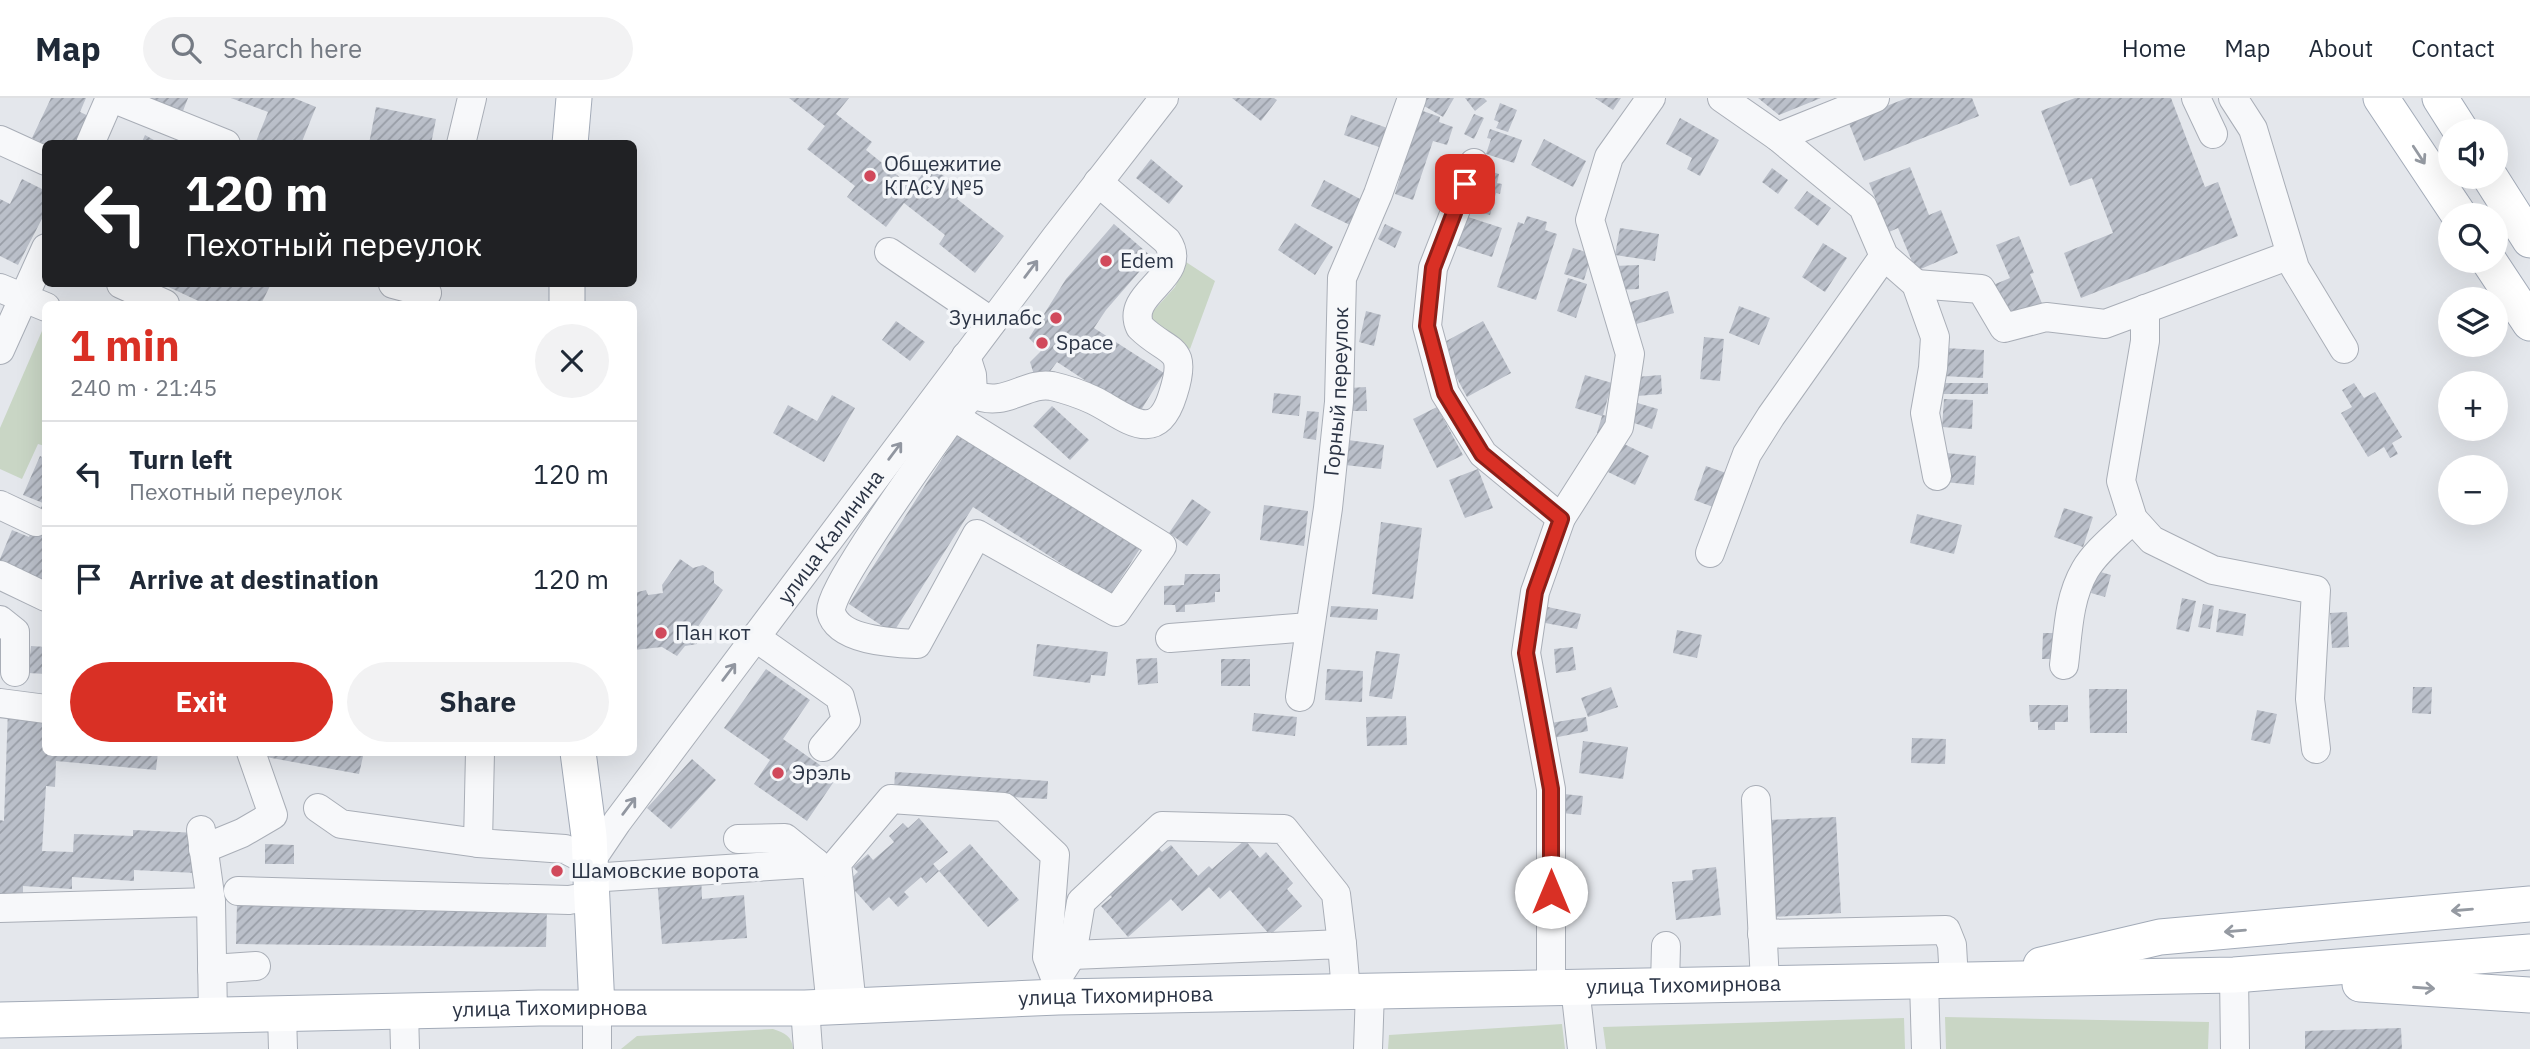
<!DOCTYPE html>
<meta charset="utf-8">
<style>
:root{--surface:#fff;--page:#f2f2f3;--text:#1f2937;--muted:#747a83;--line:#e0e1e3;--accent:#d93025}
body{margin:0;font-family:"IBM Plex Sans",sans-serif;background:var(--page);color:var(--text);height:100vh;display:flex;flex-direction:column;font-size:26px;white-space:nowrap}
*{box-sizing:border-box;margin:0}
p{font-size:23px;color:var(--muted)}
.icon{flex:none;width:38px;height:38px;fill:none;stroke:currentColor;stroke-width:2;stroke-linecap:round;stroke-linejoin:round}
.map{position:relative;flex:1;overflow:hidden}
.drawer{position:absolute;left:42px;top:203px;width:595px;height:455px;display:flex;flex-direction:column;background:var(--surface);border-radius:10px;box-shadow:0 7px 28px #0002}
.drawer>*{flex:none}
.hud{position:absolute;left:42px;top:42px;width:595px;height:147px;border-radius:10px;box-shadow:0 7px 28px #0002;background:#202124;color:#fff;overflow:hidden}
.tools{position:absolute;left:2438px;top:21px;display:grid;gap:14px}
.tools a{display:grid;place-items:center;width:70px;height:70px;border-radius:50%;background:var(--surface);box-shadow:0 7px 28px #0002;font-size:35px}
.pin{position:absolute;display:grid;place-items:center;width:60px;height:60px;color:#fff;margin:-30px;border-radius:14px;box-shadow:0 4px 10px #0006}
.me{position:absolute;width:77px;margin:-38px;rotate:0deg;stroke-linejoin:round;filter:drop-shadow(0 0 5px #0008)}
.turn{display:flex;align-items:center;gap:24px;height:147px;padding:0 28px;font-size:32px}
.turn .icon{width:91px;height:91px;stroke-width:2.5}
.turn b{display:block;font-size:49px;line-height:60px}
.round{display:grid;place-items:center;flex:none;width:74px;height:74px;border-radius:37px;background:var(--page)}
.overview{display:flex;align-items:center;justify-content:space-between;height:119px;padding:0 28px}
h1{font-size:42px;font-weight:700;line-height:52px;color:var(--accent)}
.cta{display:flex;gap:14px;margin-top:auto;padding:14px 28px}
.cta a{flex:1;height:80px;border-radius:42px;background:var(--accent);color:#fff;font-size:28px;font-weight:700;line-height:80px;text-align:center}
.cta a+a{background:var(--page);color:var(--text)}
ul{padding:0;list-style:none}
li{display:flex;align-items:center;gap:21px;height:105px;padding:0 28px;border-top:2px solid var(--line)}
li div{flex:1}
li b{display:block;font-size:26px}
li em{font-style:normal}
header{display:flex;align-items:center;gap:42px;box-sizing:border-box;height:98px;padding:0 35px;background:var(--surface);border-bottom:2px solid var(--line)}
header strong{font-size:33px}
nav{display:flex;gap:38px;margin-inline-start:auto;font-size:24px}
.search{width:490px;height:63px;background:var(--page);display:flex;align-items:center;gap:18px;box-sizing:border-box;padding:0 24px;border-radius:38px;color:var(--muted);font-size:26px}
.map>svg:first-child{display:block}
.green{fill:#c9d6c5}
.building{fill:url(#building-hatch)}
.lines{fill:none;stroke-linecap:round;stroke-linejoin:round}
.minor-casing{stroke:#a9aeb7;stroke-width:30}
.major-casing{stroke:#a3abb8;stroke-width:37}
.minor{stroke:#f7f8fa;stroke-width:28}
.major{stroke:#fff;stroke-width:35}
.oneway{stroke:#959aa2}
.oneway2{stroke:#9196a0}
.route-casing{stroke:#8d1f18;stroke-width:18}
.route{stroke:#d93025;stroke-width:12}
.poi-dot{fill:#d1495b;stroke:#f4f6f9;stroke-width:2.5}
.labels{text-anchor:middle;stroke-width:7;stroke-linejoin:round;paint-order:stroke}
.poi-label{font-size:21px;fill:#2b3445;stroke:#f4f6f9;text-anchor:start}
.street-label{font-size:21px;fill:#2b3445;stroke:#f4f6f9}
</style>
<header>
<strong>Map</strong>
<div class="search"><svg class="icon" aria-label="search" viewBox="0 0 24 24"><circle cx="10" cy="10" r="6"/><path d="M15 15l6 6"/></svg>Search here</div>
<nav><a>Home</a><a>Map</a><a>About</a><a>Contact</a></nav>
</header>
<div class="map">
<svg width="2530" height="951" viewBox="0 0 2530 951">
<defs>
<pattern id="building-hatch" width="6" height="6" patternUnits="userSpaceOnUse" patternTransform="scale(1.75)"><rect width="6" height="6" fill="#bbc0ca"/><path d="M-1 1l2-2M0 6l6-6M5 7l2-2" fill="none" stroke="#989da6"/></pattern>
</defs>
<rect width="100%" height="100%" fill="#e4e7ec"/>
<path class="green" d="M1186 164 1215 183 1190 251 1150 226 1147 220 1175 189Z
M45 226V348L38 346 22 381 0 371V330Z
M1945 919 2209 924 2208 951H1946Z
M1904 920 1905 951H1606L1603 929Z
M1562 926 1565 951H1388L1389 937Z
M773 931C785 935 792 938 793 951H621L637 938Z"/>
<path class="building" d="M51 0H86L80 14 93 20 81 46 46 47 32 40Z
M136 0H188L181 18Z
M231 0H294L316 9 301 46H255L268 14Z
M789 0H849L836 16 872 44 866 52 912 89 930 67 963 93 957 101 1004 138 975 175 939 146 945 137 904 105 886 129 847 99 855 88 807 51 825 28Z
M1232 0H1274L1277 2 1261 23Z
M1422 0H1454L1443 19 1419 5Z
M1465 0H1484L1487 3 1475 13Z
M1595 0H1621L1613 12Z
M1758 0H1821L1779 17Z
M1907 0H1972L1979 18 1864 63 1848 23Z
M2075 0H2171L2205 89 2218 84 2238 138 2081 200 2064 155 2113 135 2092 80 2070 88 2041 13Z
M1500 5 1517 12 1508 34 1496 30 1499 24 1494 22Z
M376 9 436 21 431 46H369Z
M1420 12 1440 19 1439 24 1453 29 1447 47 1433 43 1413 102 1395 96Z
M1474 16 1484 20 1474 41 1464 36Z
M1351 17 1390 31 1382 50 1344 37Z
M1680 20 1719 42 1700 78 1687 71 1692 60 1666 46Z
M1490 31 1522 42 1514 65 1486 56 1491 41 1487 40Z
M145 37 161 46H141Z
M1544 41 1586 63 1573 89 1531 67Z
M1151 61 1183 88 1169 106 1136 80Z
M1910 69 1929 117 1941 112 1958 155 1916 173 1898 130 1889 134 1869 85Z
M1772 70 1788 82 1778 96 1762 84Z
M1486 72 1499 76 1497 85 1502 86 1500 96 1496 95 1490 117 1470 112V86L1482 89Z
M22 81 46 93V113L18 167 0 158V101L10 106Z
M1324 82 1364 103 1352 128 1311 108Z
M1807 93 1831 110 1818 128 1794 110Z
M1465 118 1502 130 1492 159 1455 147Z
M1527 118 1547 124 1545 132 1557 136 1536 202 1497 189 1518 124 1524 126Z
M1295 125 1333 149 1315 177 1278 152Z
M1114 126 1152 159 1106 212 1094 230 1164 275 1138 317 1057 264 1048 276 1036 283 1030 264 1041 253 1029 240 1066 181Z
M1385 126 1402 134 1395 150 1378 141Z
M1620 130 1659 136 1655 163 1615 157Z
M2019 138 2034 175 2030 176 2043 208 2008 223 1993 187 2010 180 1996 147Z
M1823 145 1847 160 1825 194 1802 179Z
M1573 150 1592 156 1584 182 1564 176Z
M1639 167V191L1614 192V168Z
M1568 180 1587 186 1576 220 1557 213Z
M162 186H271L261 206H205Z
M1668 193 1674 215 1633 227 1627 205Z
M1739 208 1770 220 1759 247 1729 235Z
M1366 213 1381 217 1374 248 1359 244Z
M896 223 925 244 910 263 882 242Z
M1483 223 1511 275 1467 299 1439 247Z
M1704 239 1724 241 1720 283 1700 281Z
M1944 250 1984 252 1983 280 1942 278Z
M1585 277 1612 285 1603 317 1614 320 1609 338 1597 335 1602 318 1575 310Z
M1661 277 1662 296 1637 298 1636 279Z
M1943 285H1988V296H1943Z
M2354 285 2364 300 2375 294 2402 339 2392 345 2398 356 2390 360 2384 349 2368 359 2341 315 2352 309 2342 292Z
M1366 289 1367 313H1349V290Z
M1274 295 1301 298 1299 318 1272 315Z
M832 297 855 310 824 364 773 335 788 307 817 323Z
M1944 301 1973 302 1972 331 1942 329Z
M1634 304 1658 311 1652 331 1628 323Z
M1052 308 1089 342 1070 362 1033 328Z
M1437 309 1463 357 1437 370 1413 321Z
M1307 313 1319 314 1316 342 1303 340Z
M960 333 1141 449 1110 497 973 409 893 535 849 506Z
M1348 342 1384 347 1381 371 1345 367Z
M1622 345 1649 358 1635 387 1608 374Z
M1947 355 1976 358 1974 387 1945 384Z
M40 358 46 361V491L0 472V461L12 432 29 439 43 405 23 397Z
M1706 368 1729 376 1716 410 1694 402Z
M1478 371 1493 410 1465 420 1449 382Z
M1192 401 1211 414 1187 448 1169 435Z
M1264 407 1308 413 1304 448 1260 442Z
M2064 410 2093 419 2083 449 2054 439Z
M1917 416 1962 427 1954 456 1910 445Z
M1381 424 1422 430 1413 501 1372 496Z
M680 461 693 470 703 467 714 474V485L723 492 695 533 697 546 685 548 677 558 662 549 634 552V495L646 492 648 497 663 495 662 487Z
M2097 473 2111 477 2105 499 2091 495Z
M1185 476H1220V494H1215V504L1185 507V514H1176L1175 507H1164V488L1184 487Z
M2182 500 2196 503 2189 534 2176 531Z
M2203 506 2214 508 2210 531 2198 529Z
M1331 508 1378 511 1377 522 1330 519Z
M1543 508 1581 516 1577 531 1540 524Z
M2219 511 2246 516 2243 538 2216 534Z
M2347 514 2349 549 2332 550 2330 515Z
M1677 532 1702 537 1697 560 1673 555Z
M2043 535H2060L2059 561H2042Z
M1037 546 1108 554 1105 578 1091 577 1090 585 1033 578Z
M31 548 46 549V576L28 575Z
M1573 549 1576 572 1556 575 1554 551Z
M1376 553 1400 556 1392 601 1369 598Z
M1157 560 1158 585 1138 587 1136 561Z
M1221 561H1250V588H1221Z
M766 571 810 602 783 641 837 679 807 723 754 686 770 662 724 630Z
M1327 571 1363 573 1362 604 1325 602Z
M1611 589 1618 609 1588 619 1581 600Z
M2413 589H2432L2431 616 2412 615Z
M2089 591H2127V635H2090Z
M2029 607H2068V624H2055V632H2038V624H2030Z
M8 611 46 615V654H158L156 672 56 663 55 689 46 688 42 753 73 754 74 736 133 738V732L198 735 196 775 134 772V783L72 779V791L23 788V798L0 797V722L4 723Z
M2257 612 2277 616 2270 646 2251 642Z
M1254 615 1297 619 1295 638 1252 633Z
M1406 618 1407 647 1367 648 1366 619Z
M1586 619 1588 633 1553 640 1551 625Z
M1912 640 1946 641 1945 666 1911 665Z
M1583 643 1628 649 1623 681 1579 675Z
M264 654H364L359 676 266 659Z
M692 661 716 682 671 731 647 710Z
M895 674 1048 683 1047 701 894 692Z
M1564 696 1583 698 1581 717 1562 715Z
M1836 719 1841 815 1772 819 1768 722Z
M919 720 948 754 933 766 939 773 926 785 921 779 904 794 909 799 898 809 889 799 873 813 847 784 858 774 853 769 868 756 873 762 894 744 889 738 903 725 908 730Z
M1245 742 1260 760 1266 754 1293 785 1287 791 1302 808 1270 837 1230 792 1220 801 1209 789 1182 813 1171 801 1128 839 1101 808 1112 799 1108 795 1159 751 1162 754 1171 747 1198 778 1209 768 1212 771Z
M265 746 294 747V766H265Z
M970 746 1019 802 988 829 939 773Z
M1716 769 1721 817 1676 822 1672 784 1693 782 1692 772Z
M701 776 702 801 744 797 747 840 662 846 657 779Z
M237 806 547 809 546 849 236 846Z
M2401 930 2402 951H2305V933Z"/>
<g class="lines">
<defs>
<g id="minor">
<path d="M112 0 226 46"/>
<path d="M1722 0 1778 39 1863 109 1884 158 1916 186 1935 239 1933 270 1925 315 1937 378"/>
<path d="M2196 0 2213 36"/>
<path d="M2233 0 2253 31 2295 170 2344 251"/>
<path d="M1778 39 1875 0"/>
<path d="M0 42 46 63"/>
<path d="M90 46 110 0"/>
<path d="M461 46 472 0"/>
<path d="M1474 65 1433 170 1427 228 1445 295 1483 356 1561 420"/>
<path d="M889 154 992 224"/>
<path d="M121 186 165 206"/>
<path d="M393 186 427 195"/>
<path d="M1916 186 1981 191 2004 230 2046 219 2105 226 2290 157"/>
<path d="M0 190 46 209"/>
<path d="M2145 211V243L2121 383 2133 421 2152 442 2213 472 2316 492 2310 601 2316 651"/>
<path d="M0 252 46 150"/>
<path d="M973 296C1005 311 1026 283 1052 288 1065 291 1080 296 1093 302 1123 316 1156 352 1173 296 1189 246 1168 257 1140 229 1124 194 1191 179 1167 143L1098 84"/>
<path d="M953 318C936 344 826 494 831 514 838 543 894 545 917 546L977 436 1116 514 1162 448 953 318 973 296 972 277 966 258"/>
<path d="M0 407 36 424"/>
<path d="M1710 455 1747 356 1771 318 1884 158"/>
<path d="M0 477 46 499"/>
<path d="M0 522 15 534V574"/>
<path d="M755 539 840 599 846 622 823 649"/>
<path d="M1170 540 1309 529"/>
<path d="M2064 567C2068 536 2068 501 2085 472 2096 453 2117 437 2133 421"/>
<path id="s1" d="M1300 599 1328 410 1339 304 1342 180 1378 96 1412 0"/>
<path d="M0 605 46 611"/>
<path id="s2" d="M480 654 478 745 565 751 590 764 617 724 1056 139 1164 0"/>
<path d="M1756 702 1765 885"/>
<path d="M318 710 341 726 478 745"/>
<path d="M201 732 211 804"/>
<path d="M738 741 785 740 816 765"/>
<path d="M203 751 242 735 273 717 251 654"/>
<path d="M590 780 816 765 831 909"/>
<path d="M238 793 569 802 591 798"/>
<path d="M0 810 211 804 213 918"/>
<path d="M1762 836 1946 832 1952 847 1954 882"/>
<path d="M1072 857 1342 846 1346 894"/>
<path d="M212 871 256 868"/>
<path d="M2234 877 2235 951"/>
<path d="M1056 882 1072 857 1081 804 1162 728 1284 731 1336 796 1342 846"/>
<path d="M1924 884 1926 951"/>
<path d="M1665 887 1666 848"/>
<path d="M1551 889V691L1526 555 1535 494 1561 420 1619 329 1630 256 1590 122 1609 59 1651 0"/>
<path d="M1575 889 1582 951"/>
<path d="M852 908 837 765 891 701 1004 709 1055 757 1047 859 1056 882 1058 899"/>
<path d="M805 910 808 951"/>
<path d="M404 913 405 951"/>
<path d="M282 916 283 951"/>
<path d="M597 951V910"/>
<path d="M1368 951 1370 893"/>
</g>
<g id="major">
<path d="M2381 0 2459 117"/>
<path d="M2440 0 2461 33"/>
<path d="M570 46 574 0"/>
<path d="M2490 79 2530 142"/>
<path d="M2489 163 2530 225"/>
<path d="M567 206V186"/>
<path d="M578 654 589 738 597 910"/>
<path d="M2041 867 2160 839 2530 806"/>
<path d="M2360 886 2530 897"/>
<path id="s3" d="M0 922 539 910H805L1058 899 2234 877 2530 854"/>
</g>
</defs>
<use href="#minor" class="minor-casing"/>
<use href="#major" class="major-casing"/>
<use href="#minor" class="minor"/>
<use href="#major" class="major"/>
</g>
<defs><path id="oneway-shaft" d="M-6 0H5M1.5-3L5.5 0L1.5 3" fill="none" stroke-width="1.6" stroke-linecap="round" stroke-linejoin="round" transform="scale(1.75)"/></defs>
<g class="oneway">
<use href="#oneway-shaft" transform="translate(2419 57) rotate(57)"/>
<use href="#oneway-shaft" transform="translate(2462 812) rotate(175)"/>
<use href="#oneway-shaft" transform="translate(2235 833) rotate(175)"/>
<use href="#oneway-shaft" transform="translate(2424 890) rotate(4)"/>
</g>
<g class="oneway2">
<use href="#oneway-shaft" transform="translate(1031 171) rotate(-53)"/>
<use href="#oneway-shaft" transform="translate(895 353) rotate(-53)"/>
<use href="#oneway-shaft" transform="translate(729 574) rotate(-53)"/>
<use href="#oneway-shaft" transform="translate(629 708) rotate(-53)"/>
</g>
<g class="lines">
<defs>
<path id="route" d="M1465 86 1433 170 1427 228 1445 295 1482 356 1561 421 1535 494 1526 555 1551 691V794"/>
</defs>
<use href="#route" class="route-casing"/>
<use href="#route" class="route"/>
</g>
<g class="poi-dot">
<circle cx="870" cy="78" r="7"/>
<circle cx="1106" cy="163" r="7"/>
<circle cx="1056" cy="220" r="7"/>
<circle cx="1042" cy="245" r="7"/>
<circle cx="661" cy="535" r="7"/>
<circle cx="778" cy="675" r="7"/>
<circle cx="557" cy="773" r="7"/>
</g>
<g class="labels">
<g class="poi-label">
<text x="884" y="73">Общежитие<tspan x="884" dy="24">КГАСУ №5</tspan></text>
<text x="1120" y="170">Edem</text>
<text x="1042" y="227" text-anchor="end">Зунилабс</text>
<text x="1056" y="252">Space</text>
<text x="675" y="542">Пан кот</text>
<text x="792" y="682">Эрэль</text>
<text x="571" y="780">Шамовские ворота</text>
</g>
<g class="street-label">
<text dy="7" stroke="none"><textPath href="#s1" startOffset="308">Горный переулок</textPath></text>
<text dy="7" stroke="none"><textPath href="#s2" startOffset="611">улица Калинина</textPath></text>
<text dy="7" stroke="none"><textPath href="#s3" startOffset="1684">улица Тихомирнова</textPath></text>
<text dy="7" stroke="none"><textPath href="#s3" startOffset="1116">улица Тихомирнова</textPath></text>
<text dy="7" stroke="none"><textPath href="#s3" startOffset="550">улица Тихомирнова</textPath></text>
</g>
</g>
</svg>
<div class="tools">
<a><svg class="icon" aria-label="sound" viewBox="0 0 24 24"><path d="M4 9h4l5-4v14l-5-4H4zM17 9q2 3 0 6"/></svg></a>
<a><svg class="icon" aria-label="search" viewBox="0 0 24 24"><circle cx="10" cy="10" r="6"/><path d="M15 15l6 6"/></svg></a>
<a><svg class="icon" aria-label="layers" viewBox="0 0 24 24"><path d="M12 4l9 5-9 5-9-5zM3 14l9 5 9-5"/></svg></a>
<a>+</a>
<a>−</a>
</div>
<div class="pin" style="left:1465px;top:86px;background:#d93025"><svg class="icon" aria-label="arrive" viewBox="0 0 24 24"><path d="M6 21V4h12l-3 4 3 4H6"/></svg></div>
<svg class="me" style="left:1551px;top:794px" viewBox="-20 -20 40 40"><circle r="19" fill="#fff"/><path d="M0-13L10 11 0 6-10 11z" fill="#d93025"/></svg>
<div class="hud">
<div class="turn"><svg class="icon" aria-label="left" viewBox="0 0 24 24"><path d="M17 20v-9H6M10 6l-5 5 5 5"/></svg><div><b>120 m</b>Пехотный переулок</div></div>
</div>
<section class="drawer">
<div class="overview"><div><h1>1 min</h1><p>240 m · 21:45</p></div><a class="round"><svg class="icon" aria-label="close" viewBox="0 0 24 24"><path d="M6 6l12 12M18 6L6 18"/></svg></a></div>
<ul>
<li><svg class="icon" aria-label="left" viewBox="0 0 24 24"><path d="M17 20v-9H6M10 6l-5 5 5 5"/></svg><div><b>Turn left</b><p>Пехотный переулок</p></div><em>120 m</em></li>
<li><svg class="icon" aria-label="arrive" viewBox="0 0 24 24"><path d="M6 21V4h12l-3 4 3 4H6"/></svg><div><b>Arrive at destination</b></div><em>120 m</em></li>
</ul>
<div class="cta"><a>Exit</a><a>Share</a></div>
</section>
</div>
